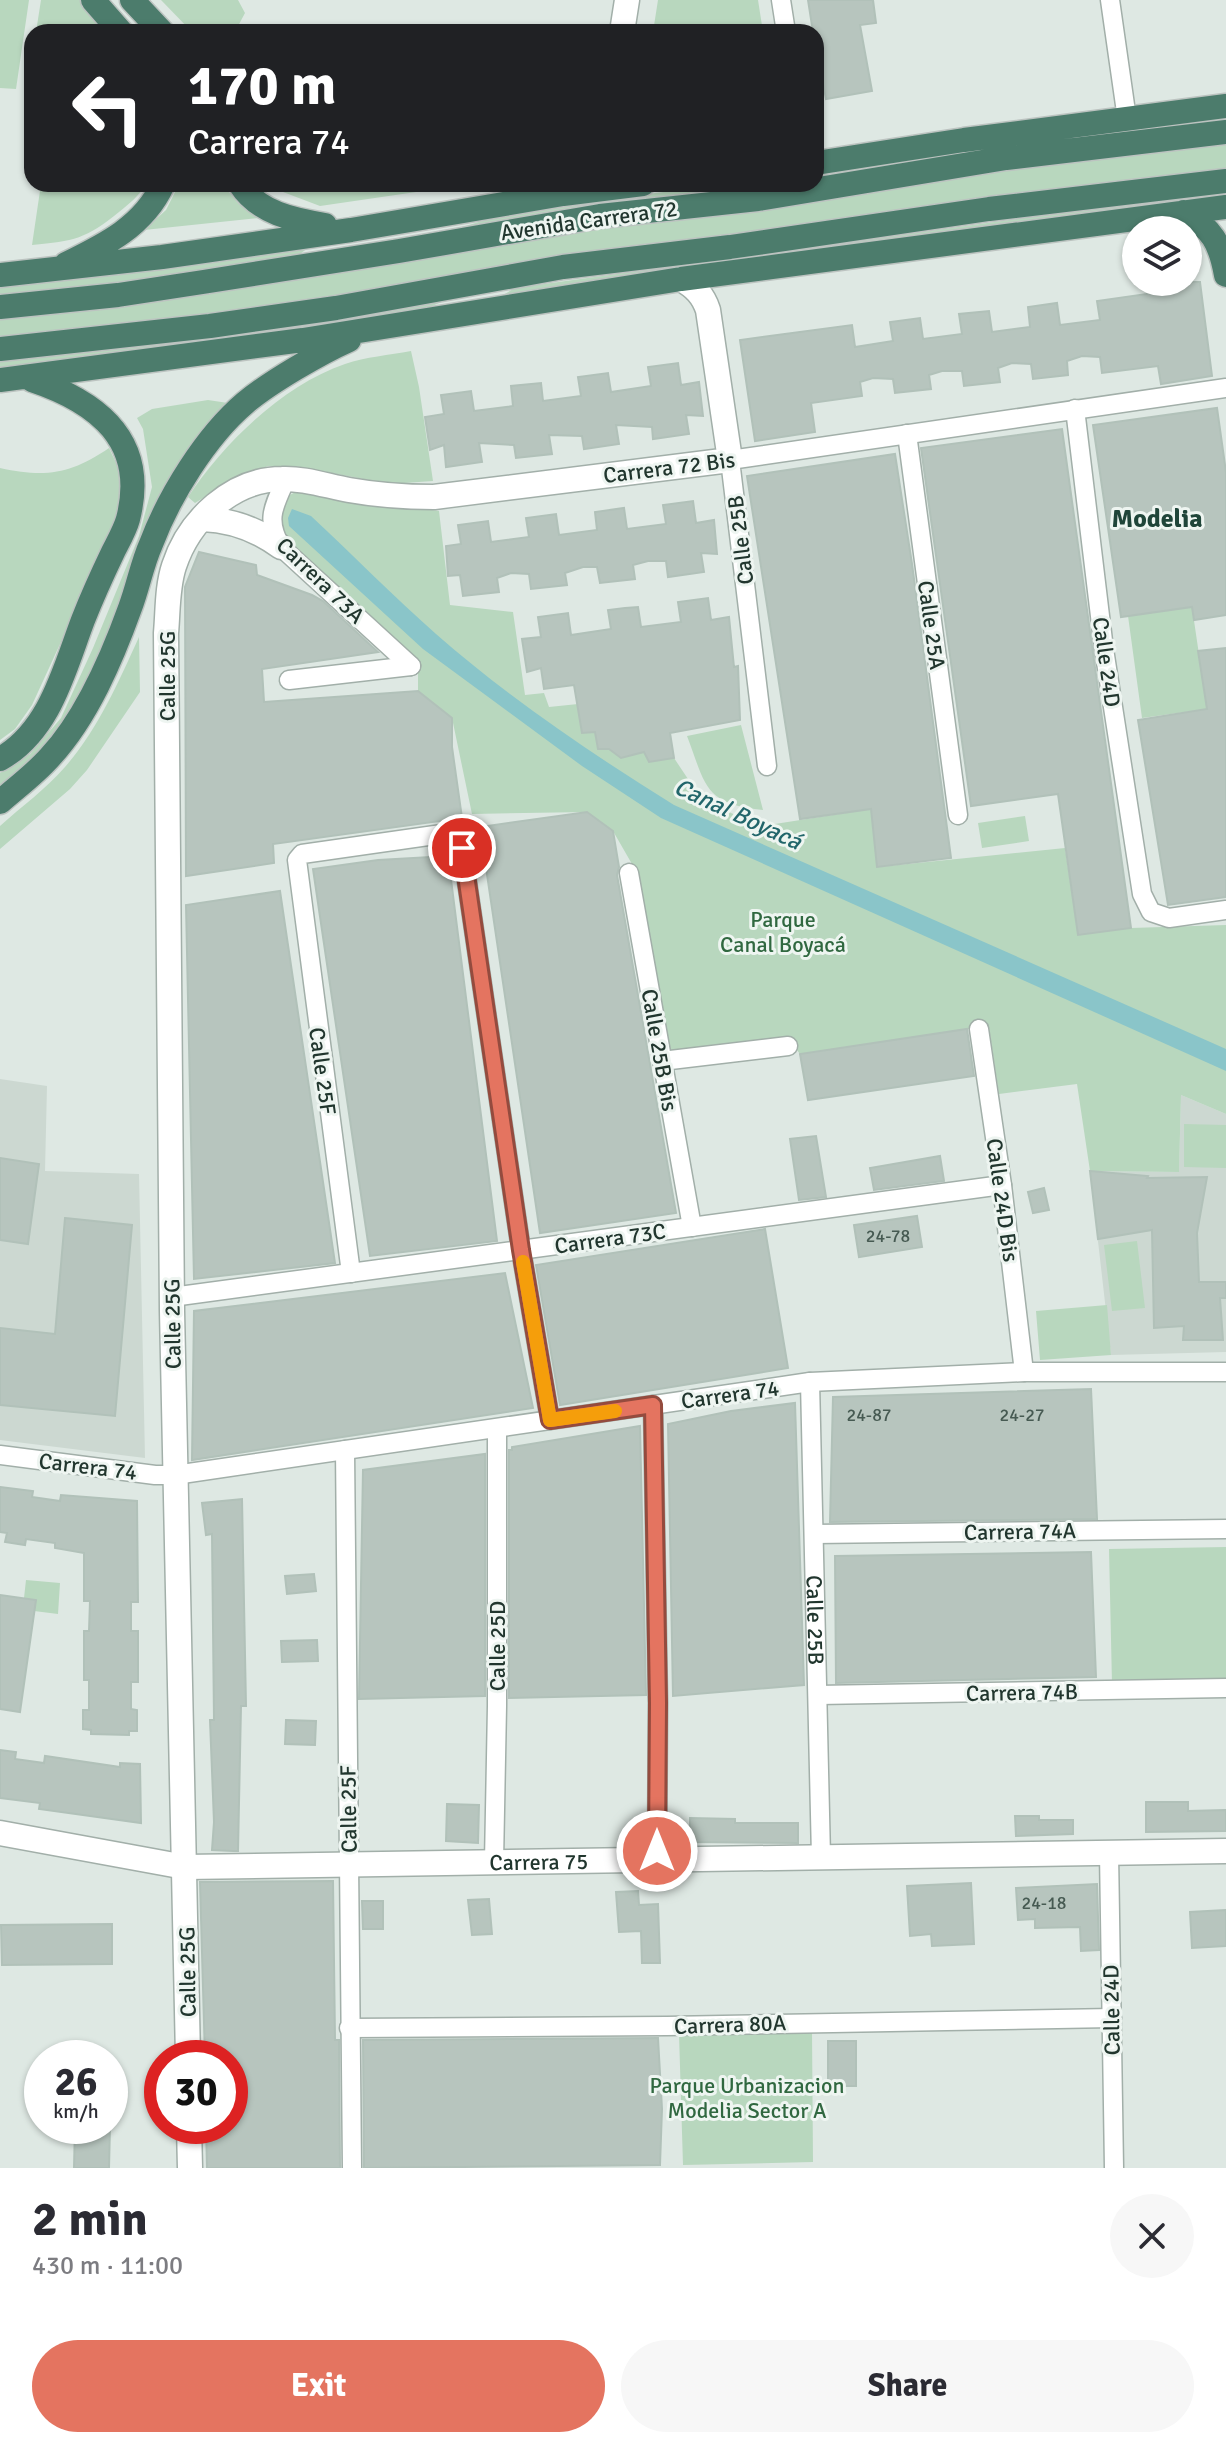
<!DOCTYPE html>
<meta charset="utf-8">
<style>
:root{--surface:#fff;--page:#f7f7f7;--text:#2b2b33;--muted:#7c7c81;--accent:#e47460}
body{margin:0;font-family:Signika,sans-serif;background:var(--page);color:var(--text);height:100vh;display:flex;flex-direction:column;font-size:30px;white-space:nowrap}
*{box-sizing:border-box;margin:0}
p{font-size:26px;color:var(--muted)}
.icon{flex:none;width:44px;height:44px;fill:none;stroke:currentColor;stroke-width:2;stroke-linecap:round;stroke-linejoin:round}
.map{position:relative;height:2168px;overflow:hidden}
.panel{display:flex;flex-direction:column;background:var(--surface);flex:1}
.panel>*{flex:none}
.top-card{position:absolute;left:24px;top:24px;width:800px;height:168px;border-radius:24px;box-shadow:0 2px 6px #0004;background:#202124;color:#fff;overflow:hidden}
.controls{position:absolute;left:1122px;top:216px;display:grid;gap:16px}
.controls a{display:grid;place-items:center;width:80px;height:80px;border-radius:50%;background:var(--surface);box-shadow:0 2px 6px #0004;font-size:40px}
.speed{position:absolute;left:24px;top:2040px;display:flex;gap:16px;font-size:40px;font-weight:700;text-align:center}
.speed>*{display:grid;place-content:center;width:104px;height:104px;border-radius:50%;background:var(--surface);box-shadow:0 2px 6px #0004;line-height:1}
.speed small{font-size:20px;font-weight:400}
.speed .limit{border:12px solid #d22;background:#fff;color:#111}
.pin{position:absolute;display:grid;place-items:center;width:68px;height:68px;color:#fff;margin:-34px;border:4px solid #fff;border-radius:50%;box-shadow:0 2px 8px #0007}
.me{position:absolute;width:88px;margin:-44px;rotate:0deg;stroke-linejoin:round;filter:drop-shadow(0 0 6px #0008)}
.turn{display:flex;align-items:center;gap:28px;height:168px;padding:0 32px;font-size:36px}
.turn .icon{width:104px;height:104px;stroke-width:2.5}
.turn b{display:block;font-size:56px;line-height:68px}
.round{display:grid;place-items:center;flex:none;width:84px;height:84px;border-radius:42px;background:var(--page)}
.overview{display:flex;align-items:center;justify-content:space-between;height:136px;padding:0 32px}
h1{font-size:48px;font-weight:800;line-height:60px}
.action{display:flex;gap:16px;margin-top:auto;padding:16px 32px}
.action a{flex:1;height:92px;border-radius:48px;background:var(--accent);color:#fff;font-size:32px;font-weight:800;line-height:92px;text-align:center}
.action a+a{background:var(--page);color:var(--text)}
.map>svg:first-child{display:block}
.built{fill:#ccd8d1}
.green{fill:#b8d7be}
.water{fill:#8ac5c9}
.building{fill:#b7c5be;stroke:#b1c1b9;stroke-width:2}
.lines{fill:none;stroke-linecap:round;stroke-linejoin:round}
.minor-casing{stroke:#a2afa9;stroke-width:21}
.tertiary-casing{stroke:#a2afa9;stroke-width:27}
.trunk-casing{stroke:#bcc3c0;stroke-width:27}
.minor{stroke:#fff;stroke-width:18}
.tertiary{stroke:#fff;stroke-width:24}
.trunk{stroke:#4c7c6c;stroke-width:24}
.route-casing{stroke:#944b3e;stroke-width:20}
.route{stroke:#e47460;stroke-width:14}
.slow{stroke:#f59e0b;stroke-width:14}
.labels{text-anchor:middle;stroke-width:6;stroke-linejoin:round;paint-order:stroke}
.number-label{font-size:18px;fill:#465a52}
.street-label{font-size:22px;fill:#21362e;stroke:#eef5f1}
.park-label{font-size:22px;fill:#306840;stroke:#eef5f1}
.water-label{font-size:24px;font-style:italic;fill:#22666b;stroke:#eef5f1}
.quarter-label{font-size:26px;font-weight:bold;fill:#1f4539;stroke:#eef5f1}
</style>
<div class="map">
<svg width="1226" height="2168" viewBox="0 0 1226 2168">
<rect width="100%" height="100%" fill="#dee8e3"/>
<path class="built" d="M0 1079 47 1086 45 1171 139 1174 145 1458 0 1440Z
M1181 1095 1226 1114V1352L1111 1355 1090 1171 1179 1172Z"/>
<path class="green" d="M0 0H29L16 89 0 88Z
M41 0H82L105 32H36Z
M161 0H238L245 13 237 28 239 32H192Z
M658 0H758L763 32H653Z
M1226 140V171L326 301 0 341V317L1008 166Z
M41 184H146C140 195 129 204 119 212 86 239 74 241 32 245Z
M179 184H222L239 204 259 218 144 230 166 210Z
M270 184H471L320 206 283 192Z
M724 184H774L449 231 512 212Z
M1226 190V196L498 298 515 288Z
M313 244 296 257 126 284 0 298V285Z
M452 297 417 313 0 372V360Z
M411 351 419 387 433 481 390 484 295 466H268L234 479 195 503 188 497C223 444 283 385 345 364 366 357 389 355 411 351Z
M208 400 228 403 174 488 75 707 53 741 0 790V773L30 754 61 718 93 648 139 536 152 487 143 429 137 418 152 409Z
M109 448 119 469 121 486 117 520 32 705 15 729 0 740V468C46 478 71 474 109 448Z
M300 490 439 511 450 605 513 612 525 695 544 693 549 707 578 704 595 732 598 749H609L621 758 644 752 649 762 674 758 692 785 702 794 731 813 762 826 871 809 878 867 1065 848 1078 935 1131 928 1226 925V1114L1181 1095 1179 1172 1090 1171 1077 1084 999 1094 989 1028 969 1029 800 1054 789 1040 670 1054 636 871 613 831 587 812 472 814 452 718 418 691V661L278 534C278 510 276 500 300 490Z
M1192 607 1207 709 1142 718 1128 616Z
M139 637 140 692 87 770 70 789 0 849V826C21 807 46 789 65 767 98 729 118 683 139 637Z
M741 725 763 810C704 804 706 786 687 736Z
M1025 816 1029 841 982 848 978 823Z
M1184 1124 1226 1125V1168L1184 1167Z
M1137 1241 1145 1308 1112 1311 1104 1245Z
M1107 1305 1111 1355 1040 1360 1036 1311Z
M1226 1547V1682L1112 1684 1109 1549Z
M26 1580 60 1583 58 1614 34 1611 35 1600 24 1598Z
M812 2030 813 2162 683 2165 679 2034Z"/>
<path class="water" d="M292 509 311 516C353 555 393 596 436 634 509 698 592 754 674 805L1226 1049V1071L661 818 582 766 423 649 289 526 288 518Z"/>
<path class="building" d="M808 0H873L876 23 860 25 872 91 826 99 816 47V32H813Z
M1146 282H1200L1212 376 1161 384 1158 366 1102 373 1100 357 1082 356 1067 361 1068 375 1033 379 1031 364 1012 363 998 368 1000 382 964 386 962 371H942L929 375 931 389 895 393 893 379 873 378 860 382 862 396 811 403 815 432 755 441 740 340 852 325 855 347 893 341 890 322 920 318 923 339 962 334 959 314 989 311 992 332 1030 327 1028 307 1057 303 1060 325 1100 320 1097 301 1147 294Z
M678 363 681 385 699 382 703 416 686 415 689 434 653 439 652 427 616 425 619 444 584 449 582 436 549 435 552 454 516 458 514 445 479 443 482 462 446 467 444 445 430 450 425 417 444 414 441 395 471 391 474 411 513 406 511 386 541 383 543 401 581 396 578 377 608 373 611 392 651 386 648 367Z
M1217 408 1226 472V615L1194 620 1192 607 1121 617 1093 425Z
M1062 429 1131 928 1078 935 1058 794 971 806 921 448Z
M895 454 912 564 951 858 877 867 871 809 800 819 747 476Z
M693 501 696 523 714 520 717 554 701 553 704 572 668 577 666 561H648L633 565 635 579 600 583 597 567H583L565 573 567 585 531 589 529 574 511 573 497 578 499 592 463 596 460 575 448 576 446 546 461 544 458 525 488 521 491 542 529 537 526 518 556 514 559 535 597 530 595 512 624 508 627 529 666 524 663 505Z
M199 552 256 565 257 575 312 595 323 601 378 652 262 669 264 702 418 691 452 718V747L462 818 273 844 274 863 186 876 185 587Z
M708 598 711 620 729 617 734 667 738 666 740 720 670 733 674 758 649 762 644 752 621 758 609 749H598L595 732 582 733 574 685 544 689 541 668 527 672 522 639 541 637 538 617 568 613 571 635 611 629 608 610 625 608 638 607 641 627 681 622 678 602Z
M1226 648V897L1168 905 1138 720 1207 709 1198 651Z
M587 812 613 831 619 867 617 875 676 1213 540 1233 480 827Z
M448 856 497 1241 370 1256 313 869 378 860Z
M280 891 335 1263 194 1279 186 905Z
M967 1029 974 1076 808 1100 800 1054Z
M816 1136 826 1197 799 1200 790 1139Z
M940 1156 944 1181 874 1190 870 1168Z
M0 1158 39 1164 28 1244 0 1240Z
M1090 1171 1148 1176 1147 1178 1207 1177 1197 1233 1199 1282H1226V1298H1220L1223 1340H1183L1184 1326 1154 1328 1152 1230 1098 1239Z
M1044 1188 1049 1210 1033 1213 1028 1192Z
M917 1216 922 1247 859 1257 854 1225Z
M65 1218 132 1225 115 1416 0 1405V1328L55 1334Z
M765 1229 788 1368 560 1405 536 1265Z
M505 1273 533 1408 192 1460 194 1311Z
M1091 1389 1097 1519 830 1522 833 1397Z
M795 1403 804 1685 673 1696 668 1424 731 1411Z
M640 1426 646 1695 509 1698V1450H512V1447Z
M485 1454V1696L359 1699 363 1470Z
M0 1487 33 1491 32 1497 60 1501 61 1495 137 1501 138 1602H131V1631H138V1682H131V1709L137 1710V1731H129V1735L91 1734V1730L83 1729V1710H89V1680H84V1631H89L90 1601H84V1553L55 1548V1543L26 1539 25 1545 5 1542 7 1533 0 1532Z
M242 1499 246 1706H241L238 1851H233L212 1850 214 1822 210 1720H214L212 1534 206 1535 202 1503Z
M1091 1552 1096 1677 836 1683 835 1556Z
M314 1574 316 1591 287 1594 285 1576Z
M0 1595 36 1600 20 1712 0 1709Z
M317 1640 318 1661 282 1662 281 1641Z
M286 1720 316 1721 315 1745 285 1744Z
M0 1750 16 1752 15 1759 44 1763 45 1756 120 1767V1763L140 1764 141 1823 39 1809 40 1803 0 1798Z
M1146 1802H1188V1811L1226 1810V1831L1146 1832Z
M447 1804 479 1805 478 1843 446 1841Z
M1015 1816H1039V1820H1073V1834L1016 1836Z
M690 1818 735 1819V1823H798V1843L690 1842Z
M333 1881 335 2040H339L340 2168H207L206 2126H230V2058H205L200 1882Z
M971 1883 974 1944 932 1946 931 1934 910 1936 907 1886Z
M1097 1884 1099 1950 1081 1951 1080 1927 1035 1928V1919L1018 1920 1016 1888Z
M638 1891 639 1905 658 1904 660 1963H642L641 1931 619 1932 616 1892Z
M489 1899 492 1934 472 1935 468 1900Z
M362 1901H383V1929H363Z
M1226 1910V1946L1192 1948 1190 1912Z
M112 1924V1964L2 1965 1 1925Z
M658 2038 662 2109 660 2165 364 2168 363 2040Z
M828 2041H856V2086H828Z
M75 2126H110L109 2168H74Z"/>
<g class="lines">
<defs>
<g id="minor">
<path d="M781 0 786 32"/>
<path d="M1110 0 1127 119"/>
<path d="M1075 409 1104 649 1142 894 1151 912 1169 918 1226 910"/>
<path d="M907 434 958 815"/>
<path d="M286 479C274 506 265 519 281 547L411 666"/>
<path d="M289 680 411 666"/>
<path d="M767 766 730 460 1226 388"/>
<path d="M629 873 692 1227"/>
<path d="M979 1029 1002 1185 1024 1372"/>
<path d="M662 1061 788 1046"/>
<path d="M351 1273 297 860 302 854 442 834C453 836 458 838 462 848L521 1250 550 1420"/>
<path d="M172 1297 1002 1185"/>
<path id="s1" d="M810 1382 821 1857"/>
<path d="M653 1405 658 1703 657 1859"/>
<path d="M345 1450 352 2168"/>
<path d="M0 1455 155 1475H175L810 1382 1024 1372H1226"/>
<path d="M814 1534 1226 1529"/>
<path d="M818 1695 1226 1688"/>
<path d="M1109 1853 1114 2168"/>
<path d="M494 1862 497 1706V1430"/>
<path d="M349 2028 667 2026 1112 2018"/>
</g>
<g id="tertiary">
<path d="M622 32 627 0"/>
<path d="M202 519C232 520 257 529 281 547"/>
<path id="s2" d="M0 1833 185 1867 1226 1851"/>
<path d="M188 2058 172 1311 166 633C168 611 167 587 174 566 189 520 232 479 282 479 304 478 327 486 349 490 377 495 406 497 434 497L730 460 708 310C703 295 695 287 681 279"/>
<path d="M189 2126 190 2168"/>
</g>
<path id="trunk" d="M93 0 121 32
M132 0 162 32
M816 163 964 140 1226 106
M240 184C258 213 294 220 325 225
M1184 212C1212 229 1220 242 1226 275
M66 264C105 245 144 226 163 184
M0 275 162 257 351 230 563 194 643 184
M0 307 118 295 203 282 399 251 600 216 758 199 1006 158 1226 132
M0 349 210 326 336 308 563 267 730 247 989 209 1226 181
M0 380 303 340 681 279 1226 207
M0 759C50 731 64 670 83 620 92 597 102 575 113 552 118 542 125 530 128 519 148 441 98 402 32 380
M0 802C17 787 35 774 50 757 87 717 112 658 130 608 138 587 142 564 151 544 169 496 206 436 245 403 270 382 320 353 349 340"/>
</defs>
<use href="#minor" class="minor-casing"/>
<use href="#tertiary" class="tertiary-casing"/>
<use href="#trunk" class="trunk-casing"/>
<use href="#minor" class="minor"/>
<use href="#tertiary" class="tertiary"/>
<use href="#trunk" class="trunk"/>
</g>
<g class="lines">
<defs>
<path id="route" d="M462 848 521 1250 550 1420 653 1405 658 1703 657 1851"/>
</defs>
<use href="#route" class="route-casing"/>
<use href="#route" class="route"/>
<path class="slow" d="M523 1262 550 1420 615 1411"/>
</g>
<g class="labels">
<g class="number-label">
<text x="888" y="1242">24-78</text>
<text x="869" y="1421">24-87</text>
<text x="1022" y="1421">24-27</text>
<text x="1044" y="1909">24-18</text>
</g>
<g class="street-label">
<text transform="translate(589 220) rotate(-8)" y="8">Avenida Carrera 72</text>
<text transform="translate(669 467) rotate(-7)" y="8">Carrera 72 Bis</text>
<text transform="translate(740 540) rotate(-97)" y="8">Calle 25B</text>
<text transform="translate(321 580) rotate(44)" y="8">Carrera 73A</text>
<text transform="translate(932 625) rotate(82)" y="8">Calle 25A</text>
<text transform="translate(1107 662) rotate(82)" y="8">Calle 24D</text>
<text transform="translate(167 676) rotate(-90)" y="8">Calle 25G</text>
<text transform="translate(660 1050) rotate(80)" y="8">Calle 25B Bis</text>
<text transform="translate(323 1071) rotate(82)" y="8">Calle 25F</text>
<text transform="translate(1003 1200) rotate(82)" y="8">Calle 24D Bis</text>
<text transform="translate(610 1238) rotate(-8)" y="8">Carrera 73C</text>
<text transform="translate(172 1324) rotate(-91)" y="8">Calle 25G</text>
<text transform="translate(730 1394) rotate(-8)" y="8">Carrera 74</text>
<text transform="translate(88 1466) rotate(7)" y="8">Carrera 74</text>
<text transform="translate(1020 1531) rotate(-1)" y="8">Carrera 74A</text>
<text dy="8" stroke="none"><textPath href="#s1" startOffset="238">Calle 25B</textPath></text>
<text transform="translate(497 1646) rotate(-90)" y="8">Calle 25D</text>
<text transform="translate(1022 1692) rotate(-1)" y="8">Carrera 74B</text>
<text transform="translate(348 1809) rotate(-91)" y="8">Calle 25F</text>
<text dy="8" stroke="none"><textPath href="#s2" startOffset="542">Carrera 75</textPath></text>
<text transform="translate(187 1972) rotate(-91)" y="8">Calle 25G</text>
<text transform="translate(1111 2010) rotate(-91)" y="8">Calle 24D</text>
<text transform="translate(730 2024) rotate(-2)" y="8">Carrera 80A</text>
</g>
<g class="park-label">
<text x="783" y="927">Parque<tspan x="783" dy="25">Canal Boyacá</tspan></text>
<text x="747" y="2093">Parque Urbanizacion<tspan x="747" dy="25">Modelia Sector A</tspan></text>
</g>
<g class="water-label">
<text transform="translate(738 814) rotate(25)" y="8">Canal Boyacá</text>
</g>
<g class="quarter-label">
<text x="1157" y="527">Modelia</text>
</g>
</g>
</svg>
<div class="controls">
<a><svg class="icon" aria-label="layers" viewBox="0 0 24 24"><path d="M12 4l9 5-9 5-9-5zM3 14l9 5 9-5"/></svg></a>
</div>
<div class="speed"><div>26<small>km/h</small></div><div class="limit">30</div></div>
<div class="pin" style="left:462px;top:848px;background:#d93025"><svg class="icon" aria-label="arrive" viewBox="0 0 24 24"><path d="M6 21V4h12l-3 4 3 4H6"/></svg></div>
<svg class="me" style="left:657px;top:1851px" viewBox="-20 -20 40 40"><circle r="17" fill="#e47460" stroke="#fff" stroke-width="3"/><path d="M0-11L8 9 0 5-8 9z" fill="#fff"/></svg>
<div class="top-card">
<div class="turn"><svg class="icon" aria-label="left" viewBox="0 0 24 24"><path d="M17 20v-9H6M10 6l-5 5 5 5"/></svg><div><b>170 m</b>Carrera 74</div></div>
</div>
</div>
<section class="panel">
<div class="overview"><div><h1>2 min</h1><p>430 m · 11:00</p></div><a class="round"><svg class="icon" aria-label="close" viewBox="0 0 24 24"><path d="M6 6l12 12M18 6L6 18"/></svg></a></div>
<div class="action"><a>Exit</a><a>Share</a></div>
</section>
